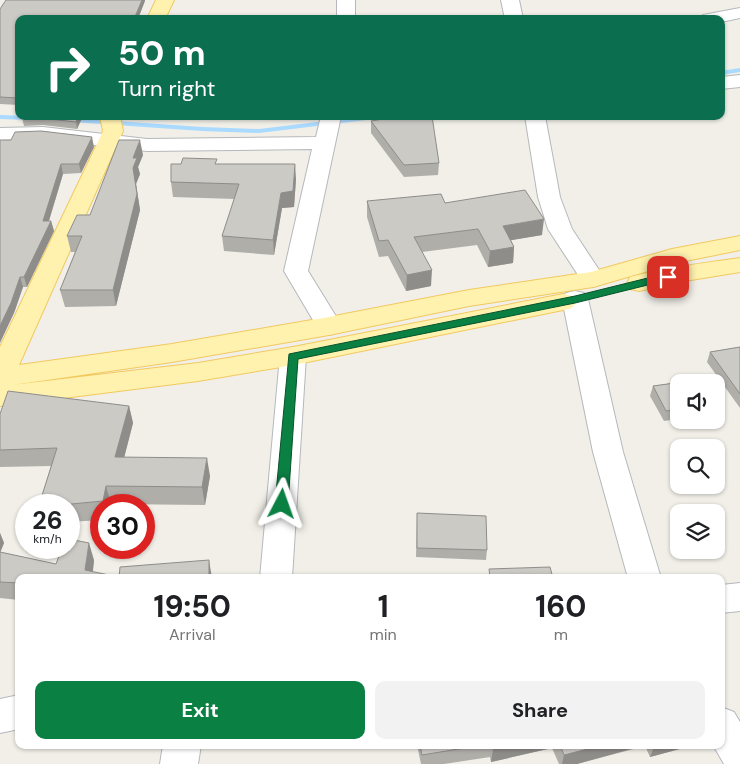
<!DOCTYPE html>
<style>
:root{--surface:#fff;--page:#f2f2f2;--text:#202124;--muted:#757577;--accent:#0b8043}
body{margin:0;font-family:"DM Sans",sans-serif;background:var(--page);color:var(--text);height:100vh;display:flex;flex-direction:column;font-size:19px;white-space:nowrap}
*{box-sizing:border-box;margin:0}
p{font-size:16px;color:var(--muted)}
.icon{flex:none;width:28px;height:28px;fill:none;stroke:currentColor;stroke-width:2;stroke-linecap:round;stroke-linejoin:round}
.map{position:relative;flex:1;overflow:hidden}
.side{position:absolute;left:15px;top:574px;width:710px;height:175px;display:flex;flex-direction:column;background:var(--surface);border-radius:10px;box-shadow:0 1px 4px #0004}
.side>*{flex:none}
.hud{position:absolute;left:15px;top:15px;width:710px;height:105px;border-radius:10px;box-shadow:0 1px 4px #0004;background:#0b6e4f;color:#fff;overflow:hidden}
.tools{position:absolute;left:670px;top:374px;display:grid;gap:10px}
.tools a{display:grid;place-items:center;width:55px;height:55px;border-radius:10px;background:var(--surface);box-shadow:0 1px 4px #0004;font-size:25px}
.speed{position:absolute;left:15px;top:494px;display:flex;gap:10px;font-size:25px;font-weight:700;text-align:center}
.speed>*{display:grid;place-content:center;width:65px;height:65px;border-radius:50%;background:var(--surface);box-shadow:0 1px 4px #0004;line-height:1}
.speed small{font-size:12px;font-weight:400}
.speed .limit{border:8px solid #d22;background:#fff;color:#111}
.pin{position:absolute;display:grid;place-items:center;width:42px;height:42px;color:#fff;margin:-21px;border-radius:10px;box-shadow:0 2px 8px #0006}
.me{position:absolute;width:55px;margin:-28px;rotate:4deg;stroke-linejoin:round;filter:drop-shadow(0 0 4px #0008)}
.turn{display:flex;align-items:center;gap:18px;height:105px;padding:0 20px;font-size:22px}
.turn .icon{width:65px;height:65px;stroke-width:2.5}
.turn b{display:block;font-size:35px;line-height:42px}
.eta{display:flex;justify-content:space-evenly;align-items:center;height:85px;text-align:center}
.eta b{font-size:30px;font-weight:700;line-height:35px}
.button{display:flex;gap:10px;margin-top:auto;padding:10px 20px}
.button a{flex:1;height:58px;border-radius:10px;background:var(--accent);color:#fff;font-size:20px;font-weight:700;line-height:58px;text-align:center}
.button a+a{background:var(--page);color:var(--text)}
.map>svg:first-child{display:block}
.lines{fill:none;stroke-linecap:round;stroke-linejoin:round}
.stream{fill:#aadaff;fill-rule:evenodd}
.minor-casing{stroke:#b5b8bc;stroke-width:2}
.major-casing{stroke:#f2c960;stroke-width:2}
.minor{fill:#fff;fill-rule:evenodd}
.major{fill:#fff2af;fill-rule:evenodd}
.wall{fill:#afaea9}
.shaded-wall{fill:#8f8d8a}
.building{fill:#cccac5;stroke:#8f8d8a}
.route{fill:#0b8043;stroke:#07532c}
</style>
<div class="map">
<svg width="740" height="764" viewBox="0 0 740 764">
<rect width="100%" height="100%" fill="#f1efe8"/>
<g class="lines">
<path class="stream" d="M740 68V72L721 75V71Z
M0 115 30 116 33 118 30 120 0 119Z
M367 116H386L383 118 259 133 202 131 72 122 69 120 72 118 202 127 259 129Z"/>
<defs>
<path id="minor" d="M337 0H355V19H337Z
M501 0H519L523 19H505Z
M740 8V18L721 22V19H700L703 15Z
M740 75V87L721 89V77Z
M321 116H341L308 271 342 326 338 332 329 335 320 332 284 271 312 149 147 151 43 139 0 140V128L43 127 147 139 316 137Z
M525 116H545L560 197 572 229 605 279 602 284 593 287 584 284 548 229 538 197Z
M575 291 584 293 588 299 623 452 661 578H628L593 452 562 299 566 293Z
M293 347 302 350 306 356 292 578H260L280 356 284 350Z
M740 583V611L721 613V585Z
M19 695V729L0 733V699Z
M721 707 734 712 740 722V764H724L713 745H721Z
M163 745H201L198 764H160Z"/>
<path id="major" d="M156 0H174L165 19H147Z
M100 116H120L123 131 19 365 172 344 329 317 469 290 591 272 672 249 740 236V250L676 263 593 287 469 306 329 335 172 362 12 385 198 363 293 347 563 294 572 296 576 302 572 308 563 310 293 365 198 381 0 406V347L98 142 103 131Z
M740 258V272L685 281 639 291 630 289 627 283 630 277C666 268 703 263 740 258Z"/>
</defs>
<use href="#minor" class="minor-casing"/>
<use href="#major" class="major-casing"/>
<use href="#minor" class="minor"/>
<use href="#major" class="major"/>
</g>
<path class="wall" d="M145 1 19 19V105L0 104V9Z
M83 116 77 129 43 125 24 126 22 118Z
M371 121 439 163 438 175 404 177 371 133Z
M11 140 94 147 81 173 63 174 49 221H51L54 231 27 287H23L14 313Z
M143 155 138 167 140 174 136 184 140 210 116 306 65 307 60 290 75 252H71L67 236 90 215Z
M218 164 296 179 294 207 282 208 274 255 224 251 222 236 235 199 173 197 171 182Z
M367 201 445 203 542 235 511 240 514 247 513 263 488 267 477 245 422 252 431 286 406 291 388 256 379 257 367 217Z
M740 347V408L707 362 710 352Z
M679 382V419L664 421 650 396 653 386Z
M129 406 133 423 124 457 210 476 205 505 111 504V505H101V520L69 522V505H39L51 466 0 467V414Z
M417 513 487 550 486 560 416 557Z
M0 533 4 543 0 552 56 564 94 560 93 571 19 578V600L0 598Z
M417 745H688L687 747 650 757 645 746 577 764H559L552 748 491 762 490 757 444 764H421Z"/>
<path class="shaded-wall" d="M142 0H145V1L138 19H134Z
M78 116H83L77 129 76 122Z
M92 137 94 147 81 173 79 164Z
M140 140 143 155 138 167 140 174 136 184 140 210 116 306 113 290 133 168V158Z
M61 164 63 174 46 230 43 221Z
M295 164 296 179 294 207 282 208 274 255 273 240 281 193Z
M544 219 542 235 501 242 503 226Z
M51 221 54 231 27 287 24 277Z
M514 247 513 263 488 267 490 251Z
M432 270 431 286 406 291 407 275Z
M20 277 23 287 14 313 0 343V326Z
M129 406 133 423 120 474 115 457Z
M207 458 210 476 205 505 202 487Z
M106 486 111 504V505H104L103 501Z
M0 533 4 543 0 553Z
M89 543 94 560 92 578 85 570Z
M209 560 212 578H209Z
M510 745H553L552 748 491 762 493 749Z
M603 745H645L577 764H562L564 755Z
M655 745H688L687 747 650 757Z"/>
<path class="building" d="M6 0H142L134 19H19V98L0 97V9Z
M23 116H78L76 122 41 118H22Z
M401 116H432L439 163 404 165 371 121Z
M41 131 92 137 79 164H61L43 221H51L24 277H20L11 303 0 326V140H11L15 132Z
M119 140H140L133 158H137L133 168 137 194 113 290H60L82 236H67L77 215H90Z
M183 158 217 159 215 164H295L293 191 281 193 273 240 222 236 239 184 171 182V164H181Z
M525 190 544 219 503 226 514 247 490 251 478 229 414 237 432 270 407 275 388 240 379 241 367 201 441 194 445 203Z
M740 347V394L710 352Z
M679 382V409L666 411 653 386 682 382H683Z
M8 391 129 406 115 457 207 458 202 487 106 486 103 501 61 505H39L57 448 0 450V414Z
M417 513 486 516 487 550 417 548Z
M69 539 89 543 85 570 109 575V578H19V583L0 582V552L56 564 62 548H69Z
M209 560V578H119L120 567Z
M550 567 553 578H490L489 569Z
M420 745H483L422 755Z
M492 745H510L493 749Z
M560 745H603L564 755Z"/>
<path class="route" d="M668 273 672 274V279L575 303 298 359 288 504 286 507H277L275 504 289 354 575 296Z"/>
</svg>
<div class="tools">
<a><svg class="icon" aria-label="sound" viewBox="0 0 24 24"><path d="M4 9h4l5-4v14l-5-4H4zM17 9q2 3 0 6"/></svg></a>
<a><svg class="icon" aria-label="search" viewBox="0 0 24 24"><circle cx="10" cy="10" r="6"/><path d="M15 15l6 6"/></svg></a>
<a><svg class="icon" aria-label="layers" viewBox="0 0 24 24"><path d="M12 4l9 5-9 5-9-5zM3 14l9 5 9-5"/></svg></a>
</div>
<div class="speed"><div>26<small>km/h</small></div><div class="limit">30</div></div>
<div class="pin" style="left:668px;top:277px;background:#d93025"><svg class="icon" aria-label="arrive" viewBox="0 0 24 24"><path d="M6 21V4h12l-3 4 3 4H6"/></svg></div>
<svg class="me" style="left:282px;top:504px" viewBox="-20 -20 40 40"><path d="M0-17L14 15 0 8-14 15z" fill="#0b8043" stroke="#fff" stroke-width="4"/></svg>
<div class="hud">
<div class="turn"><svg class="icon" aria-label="right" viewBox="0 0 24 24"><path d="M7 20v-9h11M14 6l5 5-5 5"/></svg><div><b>50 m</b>Turn right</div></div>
</div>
<section class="side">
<div class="eta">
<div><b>19:50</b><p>Arrival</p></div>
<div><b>1</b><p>min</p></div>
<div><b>160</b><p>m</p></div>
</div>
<div class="button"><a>Exit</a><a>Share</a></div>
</section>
</div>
